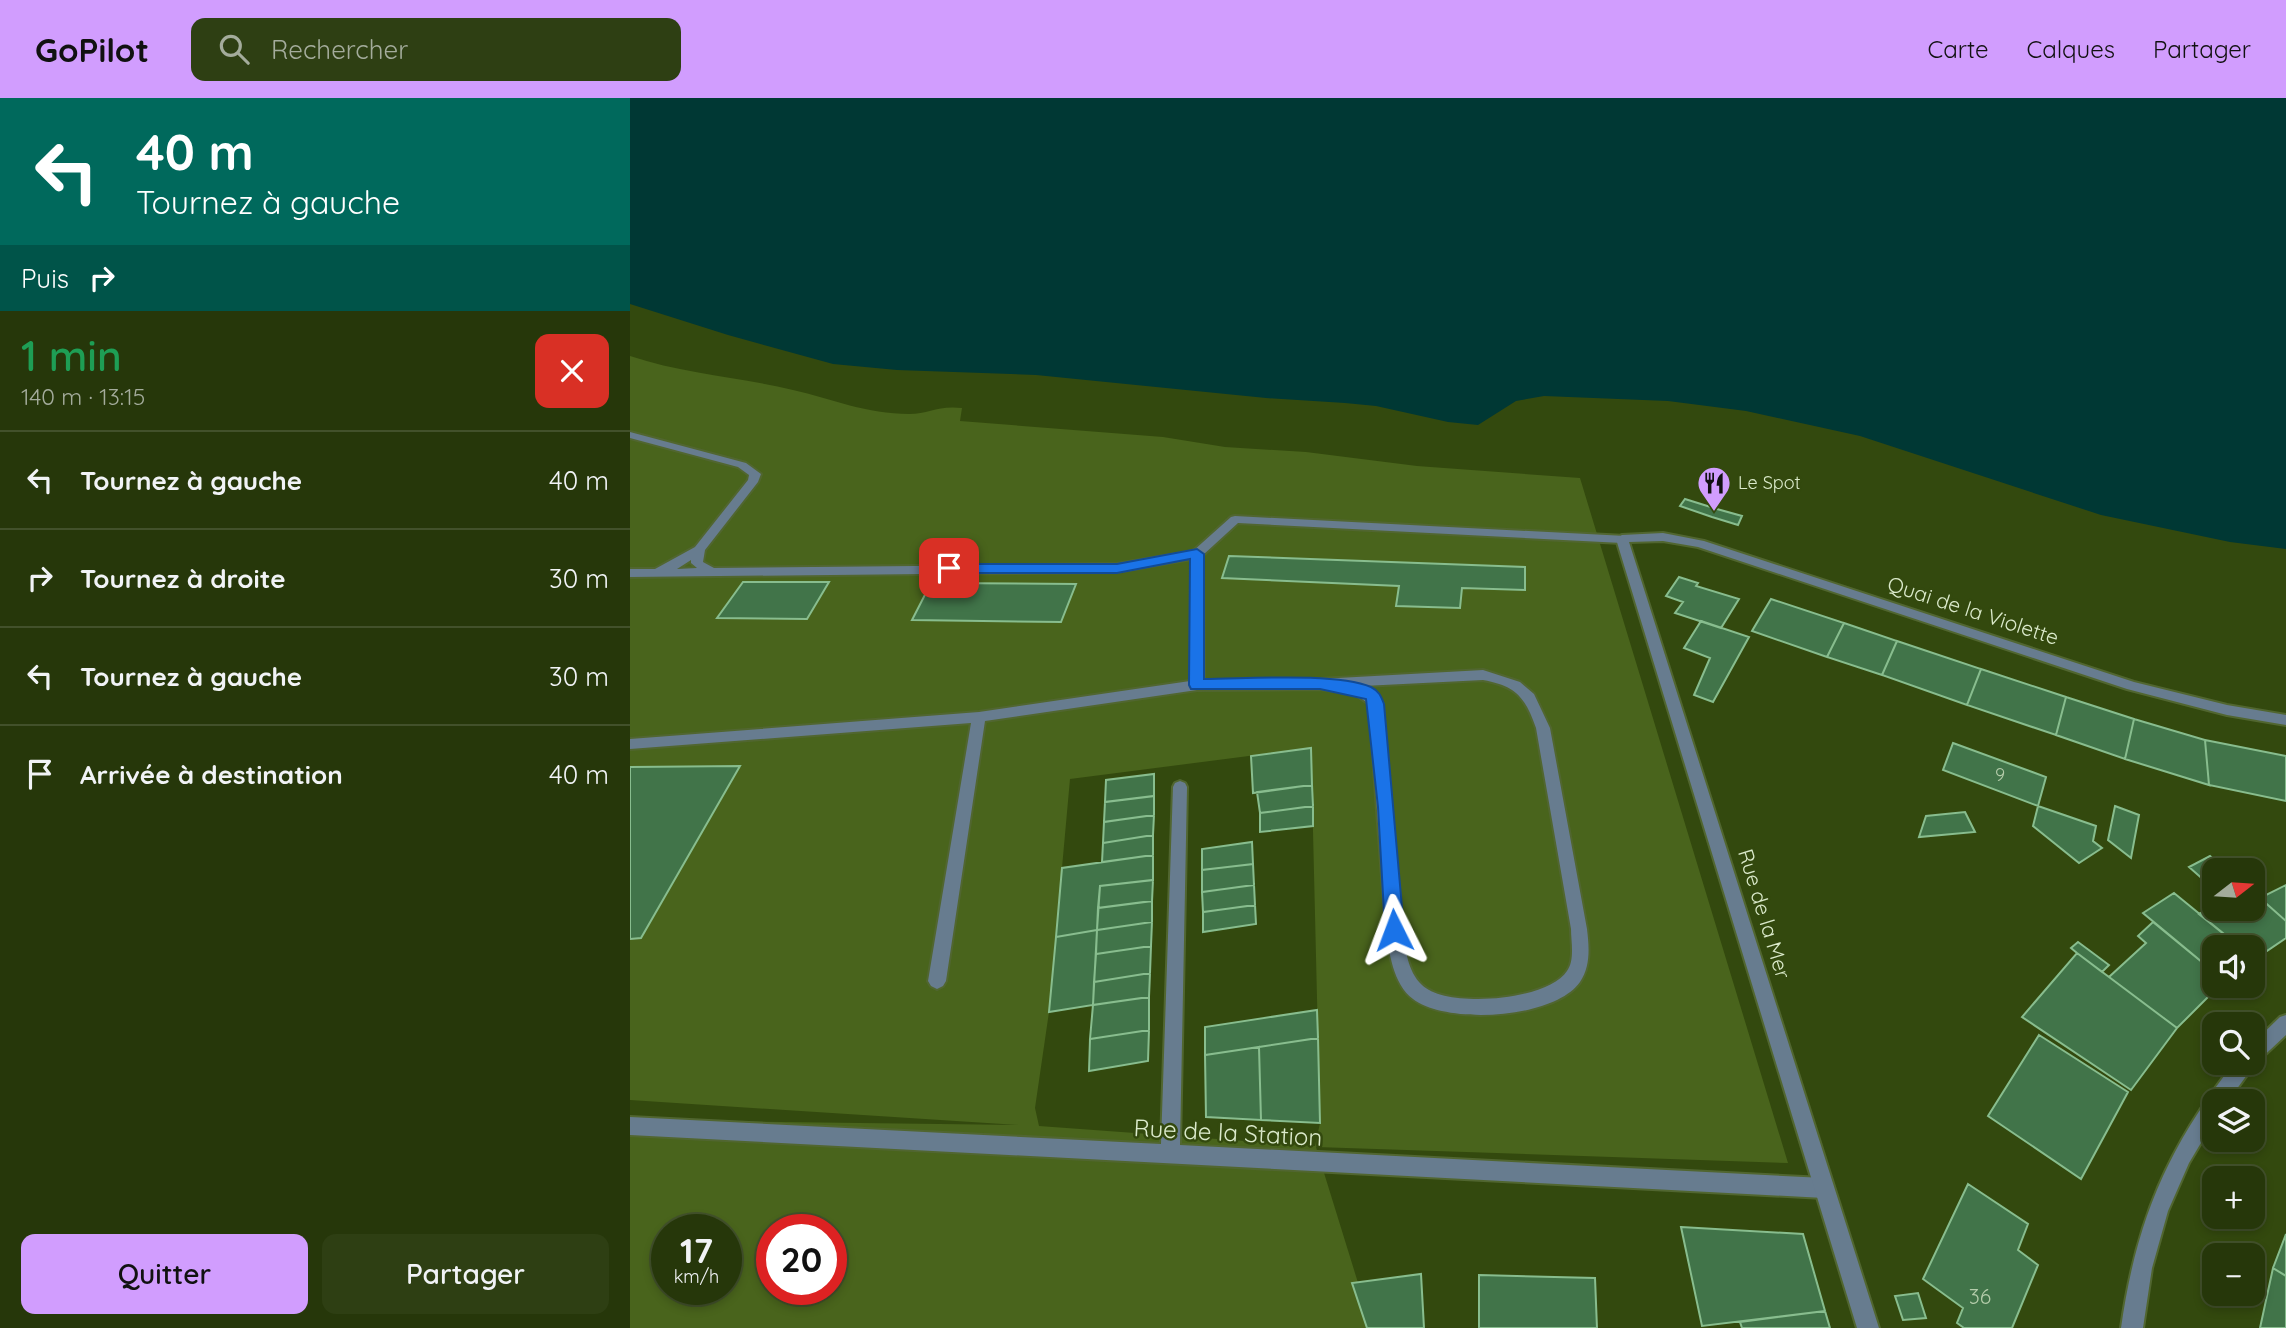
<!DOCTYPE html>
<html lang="fr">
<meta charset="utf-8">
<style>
:root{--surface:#26370a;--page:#2e3f13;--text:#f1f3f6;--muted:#a4ac9c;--line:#42512b;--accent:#d19dfe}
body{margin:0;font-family:Quicksand,sans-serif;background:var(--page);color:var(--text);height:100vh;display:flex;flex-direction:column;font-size:26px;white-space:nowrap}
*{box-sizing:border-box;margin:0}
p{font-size:23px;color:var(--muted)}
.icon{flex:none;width:38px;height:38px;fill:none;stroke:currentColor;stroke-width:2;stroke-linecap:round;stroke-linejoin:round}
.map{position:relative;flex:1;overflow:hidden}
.details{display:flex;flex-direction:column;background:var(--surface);width:630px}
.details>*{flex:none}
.top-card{background:#00695c;color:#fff;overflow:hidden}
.needle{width:46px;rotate:73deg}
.buttons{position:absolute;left:1572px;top:760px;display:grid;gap:14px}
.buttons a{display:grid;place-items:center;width:63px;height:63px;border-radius:14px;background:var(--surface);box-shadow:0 4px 10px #0003,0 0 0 2px var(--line);font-size:35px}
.speed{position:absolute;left:21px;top:1116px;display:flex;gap:14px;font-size:35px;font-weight:700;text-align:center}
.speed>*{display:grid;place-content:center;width:91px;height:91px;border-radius:50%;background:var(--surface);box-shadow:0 4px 10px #0003,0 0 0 2px var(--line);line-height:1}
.speed small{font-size:18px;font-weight:400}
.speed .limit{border:10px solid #d22;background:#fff;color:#111}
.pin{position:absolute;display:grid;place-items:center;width:60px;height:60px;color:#fff;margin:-30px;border-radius:14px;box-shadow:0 4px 10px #0006}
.me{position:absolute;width:77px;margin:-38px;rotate:357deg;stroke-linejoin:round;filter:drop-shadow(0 0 5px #0008)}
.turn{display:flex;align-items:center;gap:24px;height:147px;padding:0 21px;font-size:32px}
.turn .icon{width:91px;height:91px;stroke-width:2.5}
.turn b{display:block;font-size:49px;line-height:60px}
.then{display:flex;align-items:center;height:66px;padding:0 21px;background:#0003;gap:14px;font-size:26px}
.round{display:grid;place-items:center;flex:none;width:74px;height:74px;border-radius:14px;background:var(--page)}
.head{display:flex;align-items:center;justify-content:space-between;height:119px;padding:0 21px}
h1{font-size:42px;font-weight:600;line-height:52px;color:#1e9e55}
.button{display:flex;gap:14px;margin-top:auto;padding:14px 21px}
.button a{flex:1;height:80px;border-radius:14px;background:var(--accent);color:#111;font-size:28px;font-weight:600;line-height:80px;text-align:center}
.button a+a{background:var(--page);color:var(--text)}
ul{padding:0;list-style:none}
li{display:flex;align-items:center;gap:21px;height:98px;padding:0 21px;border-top:2px solid var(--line)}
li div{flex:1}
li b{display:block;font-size:26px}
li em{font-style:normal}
header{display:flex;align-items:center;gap:42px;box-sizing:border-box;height:98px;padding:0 35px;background:var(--accent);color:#111}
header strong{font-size:33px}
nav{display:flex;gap:38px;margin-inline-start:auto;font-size:24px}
.search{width:490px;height:63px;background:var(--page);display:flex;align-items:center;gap:18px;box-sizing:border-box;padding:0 24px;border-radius:14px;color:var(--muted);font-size:26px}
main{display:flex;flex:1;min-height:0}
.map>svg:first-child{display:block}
.green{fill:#49641c;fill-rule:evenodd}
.water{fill:#003834}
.building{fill:#417449;stroke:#88bd8e;stroke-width:2}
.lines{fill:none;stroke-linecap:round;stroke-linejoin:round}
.service-casing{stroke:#516630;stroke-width:4}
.minor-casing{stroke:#516630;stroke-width:4}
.service{fill:#677c8f;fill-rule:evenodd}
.minor{fill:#677c8f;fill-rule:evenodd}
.route{fill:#1a73e8;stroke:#114b97;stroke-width:2}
.labels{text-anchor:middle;stroke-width:5;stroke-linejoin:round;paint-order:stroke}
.far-poi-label{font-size:18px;fill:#dbeacb;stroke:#33490e;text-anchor:start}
.number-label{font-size:18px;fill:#b4ccaa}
.street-label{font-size:21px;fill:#dbeacb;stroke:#33490e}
.near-number-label{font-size:21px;fill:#b4ccaa}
.near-street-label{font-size:24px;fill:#dbeacb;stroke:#33490e}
</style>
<header>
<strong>GoPilot</strong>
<div class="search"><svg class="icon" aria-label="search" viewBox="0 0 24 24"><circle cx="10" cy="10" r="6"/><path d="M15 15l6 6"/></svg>Rechercher</div>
<nav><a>Carte</a><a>Calques</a><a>Partager</a></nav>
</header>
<main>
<section class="details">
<div class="top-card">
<div class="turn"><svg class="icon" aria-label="left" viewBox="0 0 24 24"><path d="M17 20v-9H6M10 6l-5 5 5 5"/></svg><div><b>40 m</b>Tournez à gauche</div></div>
<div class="then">Puis<svg class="icon" aria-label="right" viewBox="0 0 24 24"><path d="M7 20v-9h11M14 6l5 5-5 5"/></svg></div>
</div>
<div class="head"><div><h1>1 min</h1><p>140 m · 13:15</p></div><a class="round" style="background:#d93025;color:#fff"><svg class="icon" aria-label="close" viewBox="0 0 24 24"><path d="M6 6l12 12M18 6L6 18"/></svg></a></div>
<ul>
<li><svg class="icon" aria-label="left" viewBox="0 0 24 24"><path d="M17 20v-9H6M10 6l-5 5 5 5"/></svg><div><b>Tournez à gauche</b></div><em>40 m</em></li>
<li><svg class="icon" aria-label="right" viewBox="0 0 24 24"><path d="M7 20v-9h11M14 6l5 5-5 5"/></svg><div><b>Tournez à droite</b></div><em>30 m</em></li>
<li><svg class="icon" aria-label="left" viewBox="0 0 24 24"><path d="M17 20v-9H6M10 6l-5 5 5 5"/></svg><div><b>Tournez à gauche</b></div><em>30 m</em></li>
<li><svg class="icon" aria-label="arrive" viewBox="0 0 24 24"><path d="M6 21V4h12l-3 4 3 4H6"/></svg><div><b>Arrivée à destination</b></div><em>40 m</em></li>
</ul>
<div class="button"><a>Quitter</a><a>Partager</a></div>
</section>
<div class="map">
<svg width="1656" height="1230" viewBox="0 0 1656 1230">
<rect width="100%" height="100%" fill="#33490e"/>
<path class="green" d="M0 258C54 276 109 279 163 292 202 301 237 316 279 316 299 316 308 307 332 310L330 323 533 339 595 349 676 354 787 368 950 380 1158 1065 686 1049 742 1230H0V1022L388 1027 0 1002ZM681 650 690 1025 685 1048 409 1028 405 1010 419 914 440 681ZM37 1132H96V1192H37ZM142 1132H201V1192H142Z"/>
<path class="water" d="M0 0H1656V451L1600 444 1471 417 1230 338 1116 313 1038 303 914 298 886 303 848 327 818 324 746 308 715 305 636 300 406 277 267 272 203 266 98 237 0 206Z"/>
<path class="building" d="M1055 401 1087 411 1112 418 1108 427 1082 419 1050 408Z
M599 458 895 469V492L832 490 830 510 766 508 769 488 592 480Z
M1049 479 1068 485 1066 488 1109 501 1091 530 1045 515 1053 504 1036 498Z
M113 484H199L177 521 87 520Z
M301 485 446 486 431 524 282 522Z
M1141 501 1214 525 1197 559 1122 533Z
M1071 523 1119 539 1083 604 1064 597 1080 560 1054 550Z
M1214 525 1267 543 1252 577 1197 559Z
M1267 543 1351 571 1337 607 1252 577Z
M1351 571 1436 599 1426 637 1337 607Z
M1436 599 1504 621 1495 661 1426 637Z
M1504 621 1575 642 1579 687 1495 661Z
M1575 642 1656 658V703L1579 687Z
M1323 645 1416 679 1408 708 1313 672Z
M681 650 682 687 623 695 621 658Z
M110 668 11 840 0 841V669Z
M524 676V698L475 704 476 682Z
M682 687 683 708 630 715 627 694Z
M524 698V717L474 724 475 704Z
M683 708V728L630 734V715Z
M1408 708 1466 728 1463 743 1472 750 1449 765 1403 728Z
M1485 708 1509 717 1501 760 1478 742Z
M1335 714 1345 734 1289 739 1296 718Z
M524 717 523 737 473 745 474 724Z
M523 737V757L472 764 473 745Z
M622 744 623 766 572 772V751Z
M523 757V782L470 788 467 832 426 839 432 770Z
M1580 758 1596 772H1584V791L1559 769Z
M623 766 624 787 572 794V772Z
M523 782 522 803 468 810 470 788Z
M624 787 625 807 573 814 572 794Z
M1656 787V823L1630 800Z
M1622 793 1656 823V840L1625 861 1622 849H1610L1569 816 1584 807V810H1622Z
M1544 795 1610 849H1584V874L1513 815Z
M522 803V824L467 832 468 810Z
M625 807 626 826 573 834V814Z
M522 824 521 848 466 856 467 832Z
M1523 824 1584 874V887H1590L1547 930 1479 879 1516 845 1508 838Z
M467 832 463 907 419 914 426 839Z
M1448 844 1479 867 1472 874 1447 855 1441 850Z
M521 848 520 875 464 884 466 856Z
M1447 855 1547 930 1501 992 1392 919Z
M520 875 519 899 463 907 464 884Z
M519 899V932L460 941 463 907Z
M687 912 688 940 575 957V929Z
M519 932 518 963 459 973 460 941Z
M1409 937 1498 994 1451 1081 1358 1018Z
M688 940 690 1025 631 1022 629 949Z
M629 949 631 1022 576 1019 575 957Z
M1338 1086 1398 1126 1388 1152 1408 1167 1382 1230H1334L1327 1225 1333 1210 1293 1181Z
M1051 1129 1173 1136 1195 1213 1072 1228Z
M1656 1136V1178L1643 1170Z
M1643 1170 1656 1178V1230H1630Z
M791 1176 794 1230H737L722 1185Z
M849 1177 965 1180 967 1230H849Z
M1288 1195 1296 1220 1273 1222 1265 1198Z
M1195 1213 1200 1230H1112L1110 1224Z"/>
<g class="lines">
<defs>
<path id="service" d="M0 334 116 365 131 376 128 384 75 452 73 464 84 470 487 466 563 453 601 419 605 418 996 438 998 441 992 445 608 425 573 457 574 582 690 581 853 572 890 584 904 596 920 630 957 831C959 848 961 868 950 884 924 921 817 927 783 901 763 886 759 854 756 832L739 606 725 596 690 591 567 592 355 623 316 883 313 888 307 891 301 888 298 883 341 625 0 651V641L349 614 560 583 561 461 487 474 0 479V471H25L65 449 118 382 119 377 108 369 0 340ZM61 462V465L67 470 47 471ZM853 582C886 588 895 599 906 630L941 831C941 844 945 862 937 873 918 903 816 911 792 887 777 873 776 851 772 832L753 606 747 596 733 588Z
M550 683 555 685 557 689 550 1047 1194 1080 1201 1083 1204 1090 1201 1097 1194 1100 0 1037V1019L531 1046 543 689 545 685Z"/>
<path id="minor" d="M1033 435 1074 443 1504 584 1597 607 1656 617V627L1597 617 1497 591 1068 449 1033 443 999 444 1249 1230H1227L986 441 992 437Z
M1656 917V937L1625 966 1598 1003H1584V1023L1559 1065 1538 1113 1522 1170 1513 1230H1491C1506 1123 1538 1048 1605 964H1622V946L1650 919Z"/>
</defs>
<use href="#service" class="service-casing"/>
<use href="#minor" class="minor-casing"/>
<use href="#service" class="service"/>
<use href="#minor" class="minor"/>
</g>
<path class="route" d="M567 451 574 456V581C616 581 705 574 741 589 749 593 751 598 754 606L774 832 771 837 764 840 757 837 755 832 748 709 736 601 690 591H561L559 587 560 461 487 475H319L312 470 319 466H487Z"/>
<defs>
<symbol id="restaurant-pin" viewBox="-11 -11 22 30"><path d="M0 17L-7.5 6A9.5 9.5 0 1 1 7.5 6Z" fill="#d19dfe" stroke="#33490e"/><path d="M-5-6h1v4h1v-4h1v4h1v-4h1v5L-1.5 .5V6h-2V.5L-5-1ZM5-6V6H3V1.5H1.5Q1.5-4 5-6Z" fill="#111"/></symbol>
</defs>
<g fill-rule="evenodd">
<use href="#restaurant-pin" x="1065" y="366" width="38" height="52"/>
</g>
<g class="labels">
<g class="far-poi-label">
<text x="1108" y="391">Le Spot</text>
</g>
<g class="number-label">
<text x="1370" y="683">9</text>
</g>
<g class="street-label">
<text transform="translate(1343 513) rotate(18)" y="7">Quai de la Violette</text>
<text transform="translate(1134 816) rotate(73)" y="7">Rue de la Mer</text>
</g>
<g class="near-number-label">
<text x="1350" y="1206">36</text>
</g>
<g class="near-street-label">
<text transform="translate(598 1035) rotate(3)" y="8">Rue de la Station</text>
</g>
</g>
</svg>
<div class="buttons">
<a><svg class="needle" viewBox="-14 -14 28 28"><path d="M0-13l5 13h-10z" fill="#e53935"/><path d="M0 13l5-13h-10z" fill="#a4ac9c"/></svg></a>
<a><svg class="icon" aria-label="sound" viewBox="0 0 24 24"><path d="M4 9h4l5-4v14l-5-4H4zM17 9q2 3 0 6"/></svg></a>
<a><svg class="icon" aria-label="search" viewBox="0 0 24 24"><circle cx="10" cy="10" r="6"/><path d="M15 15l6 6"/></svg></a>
<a><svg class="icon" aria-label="layers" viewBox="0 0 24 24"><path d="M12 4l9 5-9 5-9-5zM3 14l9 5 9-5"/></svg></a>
<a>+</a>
<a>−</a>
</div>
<div class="speed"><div>17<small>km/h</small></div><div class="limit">20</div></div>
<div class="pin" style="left:319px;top:470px;background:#d93025"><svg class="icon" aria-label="arrive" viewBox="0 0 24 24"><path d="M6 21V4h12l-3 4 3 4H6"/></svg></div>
<svg class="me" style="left:764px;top:832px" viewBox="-20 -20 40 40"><path d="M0-17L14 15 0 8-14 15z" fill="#1a73e8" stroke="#fff" stroke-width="4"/></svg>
</div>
</main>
